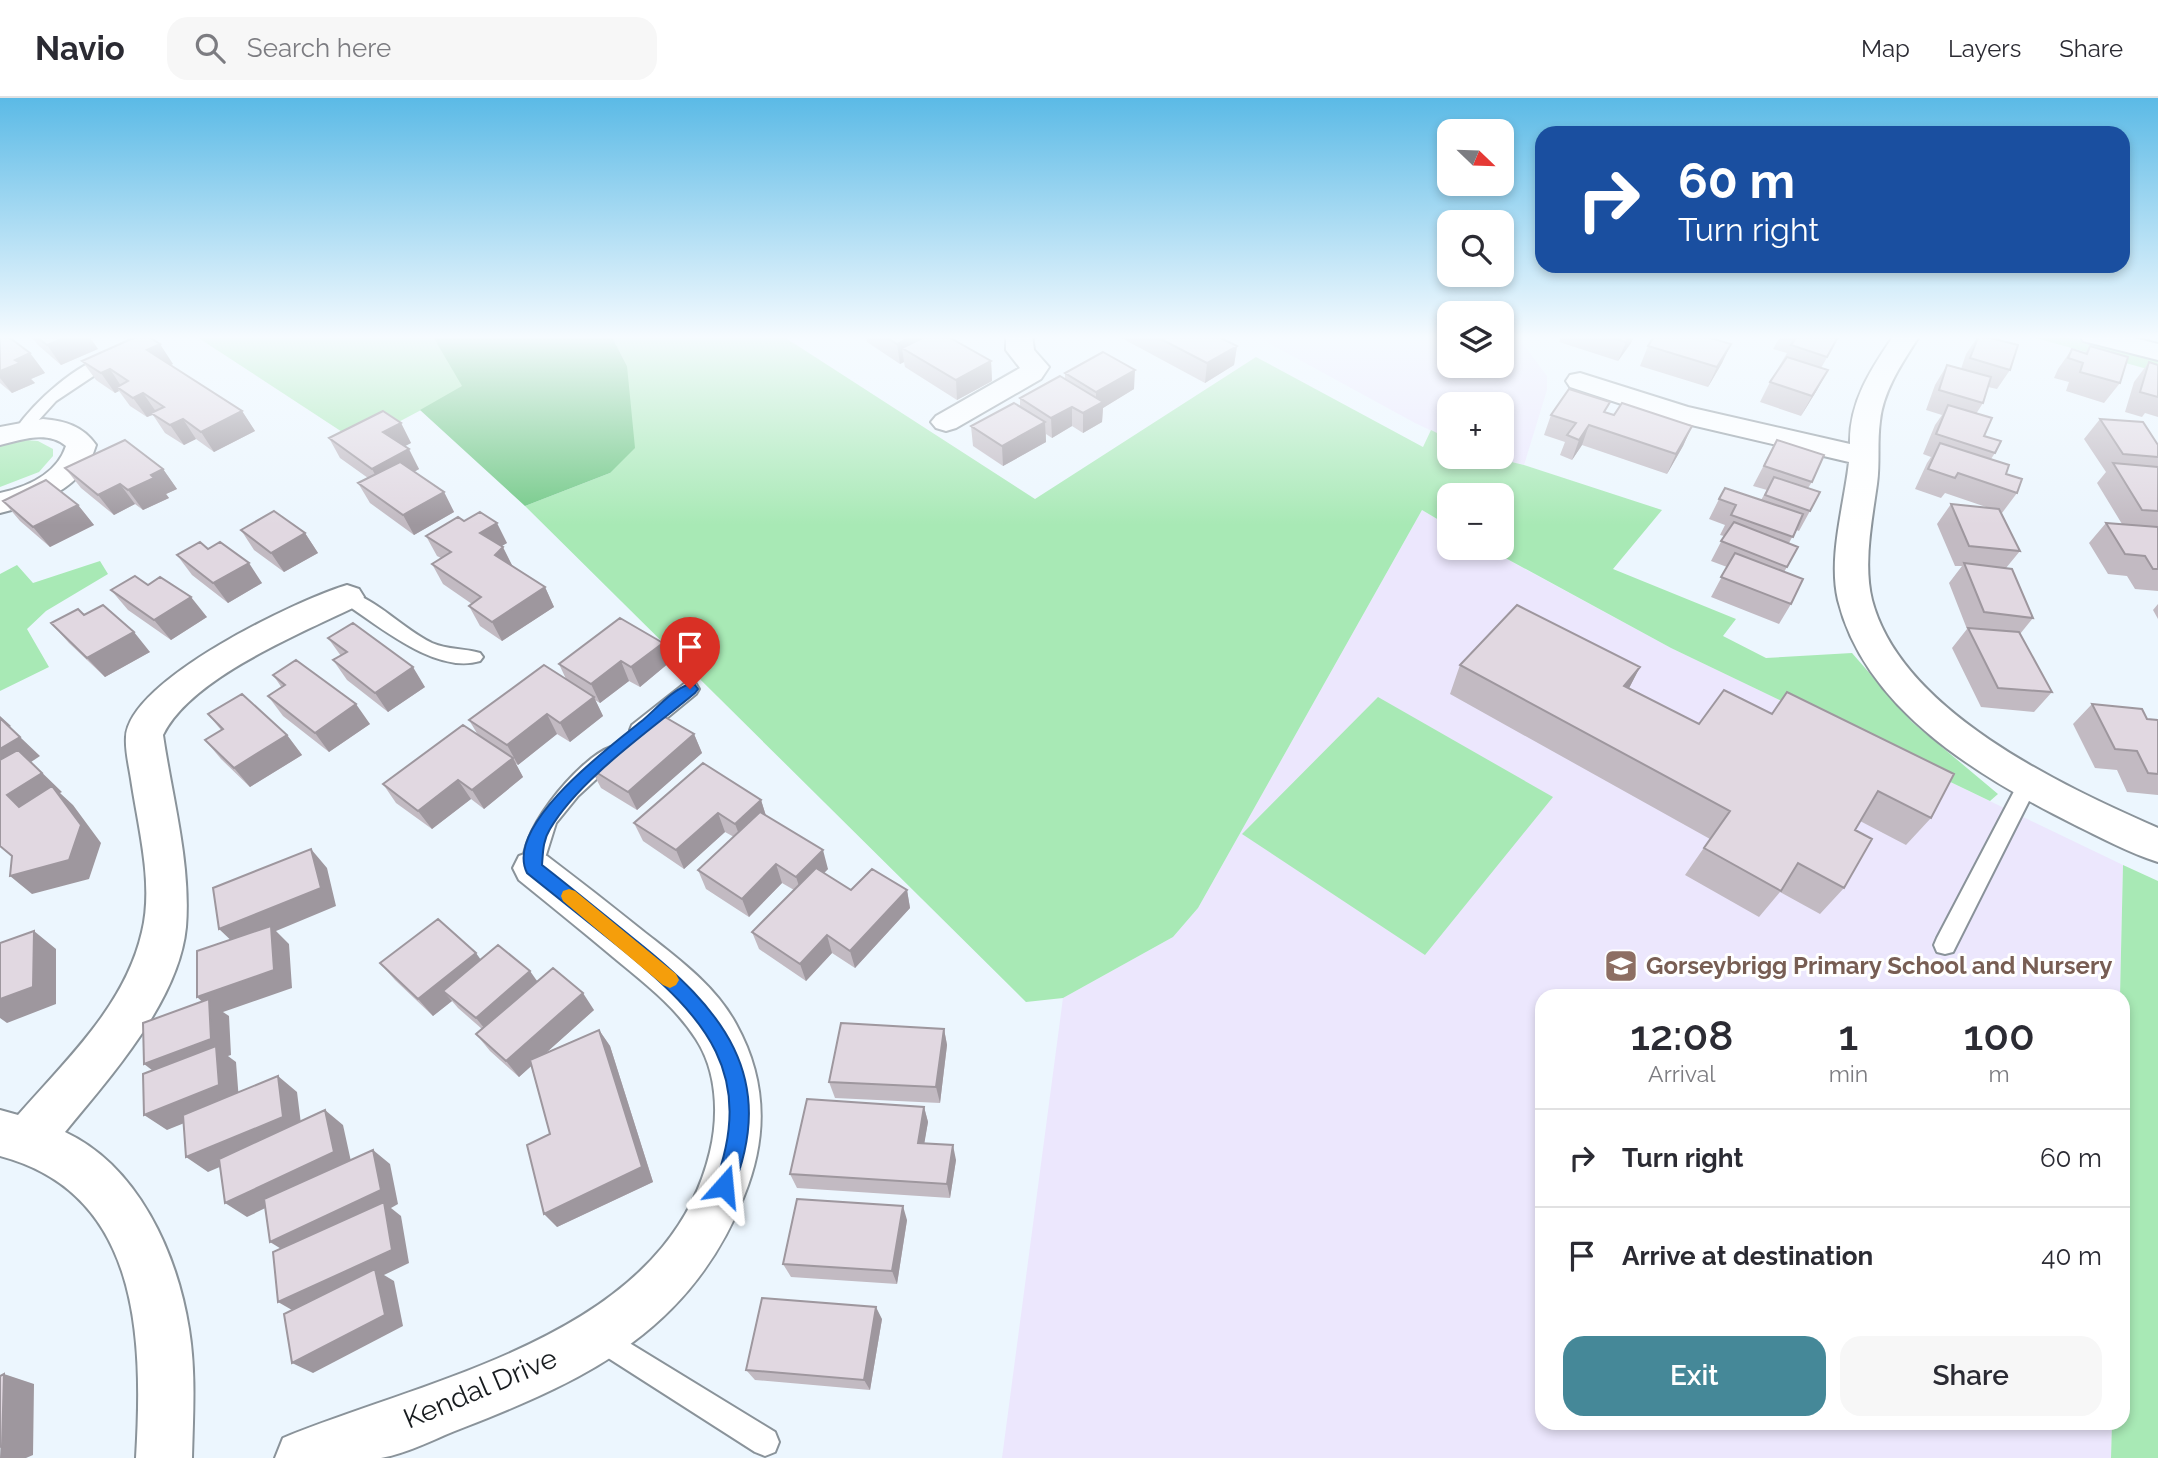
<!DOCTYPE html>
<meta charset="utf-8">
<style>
:root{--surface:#fff;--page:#f7f7f7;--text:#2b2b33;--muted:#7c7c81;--line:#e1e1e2;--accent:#458898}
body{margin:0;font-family:Raleway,sans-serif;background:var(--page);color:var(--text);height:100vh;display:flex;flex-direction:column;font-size:26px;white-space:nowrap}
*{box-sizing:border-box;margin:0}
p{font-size:23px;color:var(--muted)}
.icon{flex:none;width:38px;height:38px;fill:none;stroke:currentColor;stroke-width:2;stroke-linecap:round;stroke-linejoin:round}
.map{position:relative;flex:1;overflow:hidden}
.drawer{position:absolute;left:1535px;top:891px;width:595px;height:441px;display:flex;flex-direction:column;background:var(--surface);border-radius:21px;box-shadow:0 4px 10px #0003}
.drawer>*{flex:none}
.top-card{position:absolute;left:1535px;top:28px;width:595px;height:147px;border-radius:21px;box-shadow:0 4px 10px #0003;background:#1a4fa0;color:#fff;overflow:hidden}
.needle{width:46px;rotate:113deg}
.tools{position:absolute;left:1437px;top:21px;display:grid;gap:14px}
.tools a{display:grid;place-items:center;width:77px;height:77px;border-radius:14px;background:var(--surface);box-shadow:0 4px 10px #0003;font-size:35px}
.pin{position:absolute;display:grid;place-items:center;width:60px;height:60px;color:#fff;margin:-72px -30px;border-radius:50% 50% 50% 0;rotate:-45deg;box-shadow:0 0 7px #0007}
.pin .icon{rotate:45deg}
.me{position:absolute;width:77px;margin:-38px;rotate:18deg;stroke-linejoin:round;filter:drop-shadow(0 0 5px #0008)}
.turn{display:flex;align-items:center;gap:24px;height:147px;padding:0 28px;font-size:32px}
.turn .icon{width:91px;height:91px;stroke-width:2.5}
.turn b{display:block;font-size:49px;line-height:60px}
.eta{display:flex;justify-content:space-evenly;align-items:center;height:119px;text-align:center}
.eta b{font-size:42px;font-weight:600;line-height:49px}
.cta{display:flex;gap:14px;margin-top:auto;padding:14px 28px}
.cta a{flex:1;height:80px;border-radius:21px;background:var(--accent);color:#fff;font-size:28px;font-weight:600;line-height:80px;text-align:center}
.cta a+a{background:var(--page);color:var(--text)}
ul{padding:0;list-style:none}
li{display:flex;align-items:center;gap:21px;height:98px;padding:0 28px;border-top:2px solid var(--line)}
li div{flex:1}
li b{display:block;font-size:26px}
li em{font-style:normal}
header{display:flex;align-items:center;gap:42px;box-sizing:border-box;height:98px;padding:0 35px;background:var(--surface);border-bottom:2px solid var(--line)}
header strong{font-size:33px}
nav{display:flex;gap:38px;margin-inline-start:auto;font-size:24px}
.search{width:490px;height:63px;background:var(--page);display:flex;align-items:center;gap:18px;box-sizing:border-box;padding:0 24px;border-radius:21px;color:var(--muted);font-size:26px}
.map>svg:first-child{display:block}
.education{fill:#ece7fd}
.green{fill:#a8e9b5}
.forest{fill:#71c885}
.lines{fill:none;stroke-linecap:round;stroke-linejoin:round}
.service-casing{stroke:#8a939a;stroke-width:4}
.minor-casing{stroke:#8a939a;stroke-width:4}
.tertiary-casing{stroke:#8a939a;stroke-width:4}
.service{fill:#fff;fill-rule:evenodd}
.minor{fill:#fff;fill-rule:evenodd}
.tertiary{fill:#fff;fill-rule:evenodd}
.wall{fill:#c2bac2}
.shaded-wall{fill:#9e979e}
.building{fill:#e1d8e1;stroke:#9e979e;stroke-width:2}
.route{fill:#1a73e8;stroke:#114b97;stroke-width:2}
.slow{fill:#f59e0b}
.labels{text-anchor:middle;stroke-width:6;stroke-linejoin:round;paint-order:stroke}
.education-label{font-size:24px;font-weight:bold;fill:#785e54;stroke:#fff;text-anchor:start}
.near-street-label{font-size:28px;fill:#181c1f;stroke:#fff}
</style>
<header>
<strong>Navio</strong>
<div class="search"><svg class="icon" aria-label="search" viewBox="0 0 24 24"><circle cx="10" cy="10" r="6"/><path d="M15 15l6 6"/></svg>Search here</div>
<nav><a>Map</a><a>Layers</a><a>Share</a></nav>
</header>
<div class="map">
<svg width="2158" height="1360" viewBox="0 0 2158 1360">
<rect width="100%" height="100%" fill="#ecf6fe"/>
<path class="education" d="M1254 237H1449V268H1502V237H1525L1520 242 1547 278V292L1524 367 1491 359H1502V306H1449V341L1415 325Z
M1422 412 1449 428V450H1486L1671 550 2123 767 2120 898H1542V1325H2112L2111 1360H1002L1063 900 1173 839 1198 810Z"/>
<path class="green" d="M194 237H562L359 345Z
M611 237H781L1035 401 1256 259 1423 349 1431 332 1449 341V359H1491L1524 367 1662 412 1613 471 1736 521 1723 538 1766 560 1852 555 1912 624 1998 696 1990 703 1671 550 1487 450H1502V397H1449V428L1422 412 1198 810 1173 839 1063 900 1026 904 525 408 610 375 627 268Z
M2025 237H2061L2158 263V274Z
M25 342 38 343 53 351V358L39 374 0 389V348Z
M100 463 108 476 46 513 27 531 49 569 0 593V476L17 467 33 485Z
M1378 599 1553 699 1425 857 1242 736Z
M2123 767 2158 783V1360H2111L2112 1325H2123V898H2120Z"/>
<path class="forest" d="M432 237H611L627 268 635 350 610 375 525 408 420 312 462 288Z"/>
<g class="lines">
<defs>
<path id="service" d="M111 256 118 260 116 263 56 303 27 335H17L15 332C35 303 76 266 111 256Z
M347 493C378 502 403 531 432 545 448 552 464 550 480 555L483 559 480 563C435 577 377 526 341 503L339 499Z
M690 584 696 586 699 591 696 596 646 637H632L630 632 632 627 684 586Z
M611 649 618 651 620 656 618 661 578 698 556 725 540 776 533 778 526 776C509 742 580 659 611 649Z
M2028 677 2035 680 2038 685 1953 854 1945 856 1937 854 1934 847 1937 840 2021 680Z
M600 1227 775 1334 779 1344 775 1354 765 1358 755 1354 591 1249 587 1240 591 1231Z"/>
<path id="minor" d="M1006 237H1032L1034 252 1049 269 1041 281 956 330 946 333 936 330 931 324 936 318 1020 270 1006 252Z
M1894 237H1920C1904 262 1883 292 1880 323 1877 344 1880 365 1877 386 1872 422 1863 466 1872 502 1901 613 2062 688 2158 730V764C2129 755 2102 740 2075 727 1981 680 1865 612 1838 502 1828 459 1844 408 1849 364L1670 322 1570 289 1566 283 1570 277 1580 275 1688 309 1850 346C1849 304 1871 271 1894 237Z
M43 321C65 323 83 328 96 347 83 391 41 405 0 415V395C27 389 57 376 66 348 47 332 21 342 0 347V329Z
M347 487 359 491 364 499 359 507C302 535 191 579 163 637 172 699 191 765 186 829 179 903 110 979 65 1034 138 1068 177 1155 189 1231 196 1274 193 1317 192 1360H136C143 1241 141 1095 0 1058V1012L18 1017C66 962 125 908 142 834 154 786 138 729 131 681 129 668 125 652 126 639 129 582 297 502 347 487Z
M533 753 547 758C580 783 612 808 643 833 677 860 715 887 736 926 767 982 768 1039 744 1098 692 1230 591 1280 465 1329 438 1339 409 1355 381 1360 371 1360 359 1360 349 1360 324 1360 300 1360 275 1360L283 1340C431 1279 666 1238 710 1054 719 1017 717 973 696 941 675 908 643 884 613 859 582 833 550 807 519 782L513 770 519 758Z"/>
<path id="tertiary" d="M2080 237H2123L2158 246V262L2083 243Z"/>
</defs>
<use href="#service" class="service-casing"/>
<use href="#minor" class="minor-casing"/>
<use href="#tertiary" class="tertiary-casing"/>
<use href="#service" class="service"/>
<use href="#minor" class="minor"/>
<use href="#tertiary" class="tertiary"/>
</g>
<path class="wall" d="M30 237H88L98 251 61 267 38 247Z
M866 237H945L991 263 992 283 957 302 905 269 904 264 900 266 867 244Z
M1116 237H1215L1237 248 1234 267 1205 285Z
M1561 237H1634L1631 245 1618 263 1559 244Z
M1781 237H1840L1821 270 1817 292 1801 318 1760 304 1770 284 1787 255 1773 251Z
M1979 237 2010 272 1997 291 1988 289 1983 305 1976 316 1984 338 1995 355 1991 361 2006 376 2017 395 2002 415 2001 414 2020 453 2006 470 2033 520 2020 536 2052 594 2034 614 1981 609 1952 550 1967 531 1949 485 1962 468H1955L1937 426 1951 406 1989 410 1945 395 1941 400 1915 391 1927 365 1931 359 1923 356 1935 327 1942 317 1926 312 1935 287 1947 267 1961 271 1966 256Z
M0 238 30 255 45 275 31 281 35 285 12 295 0 285Z
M1689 238 1731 246 1722 265 1708 289 1640 268 1648 248Z
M2090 248 2120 285 2104 305 2066 293 2069 284 2054 280 2058 271 2072 251 2085 255Z
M82 263 173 266 170 267 242 313 255 333 214 354 196 341 184 347 165 335 153 317 147 319 130 308 119 293 115 295 96 282Z
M2149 264 2158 267V319L2145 315 2142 319 2125 314 2134 284Z
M1065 275 1134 291 1103 310 1102 324 1083 335 1072 328 1052 340 1046 336V344L1003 368 973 348 971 328 1020 308V300L1065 282Z
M1606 314 1614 317 1692 328 1683 348 1667 376 1582 347 1572 362 1560 357 1565 344 1544 337 1551 317Z
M2100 321 2158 347V493L2135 491 2127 478 2108 476 2089 445 2106 425 2122 426 2097 385 2106 374 2084 341Z
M401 325 411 345 404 348 419 371 414 374 444 394 454 414 414 437 370 405 358 385 368 380 340 360 329 340Z
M1777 342 1812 384 1808 390 1810 413 1799 433 1796 432 1789 445 1787 469 1784 474 1791 506 1779 526 1711 499 1727 469 1711 463 1724 438 1720 437 1725 427 1709 421 1719 401 1761 402 1767 392 1753 388Z
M65 370 163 371 177 391 166 396 169 400 143 412 135 406 114 417 81 390Z
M3 403 78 407 94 427 50 449 20 423Z
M464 423 507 445 501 448 512 468 545 489 554 509 502 543 480 528 469 508 472 506 443 486 432 466 441 460 437 458 426 438Z
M241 432 305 435 318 455 284 474 254 452Z
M208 451 262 485 228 505 192 477 177 457Z
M111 492 207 519 171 542 128 512Z
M2158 506V521L2153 512Z
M84 517 150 554 105 579 69 545 51 525Z
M328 540 425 589 388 614 347 582 333 562 341 558Z
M663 545 670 564 640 589 629 583 600 605 595 602 603 618 570 644 557 636 518 667 515 665 523 679 484 711 471 701 432 731 396 705 383 686 478 637 469 622 566 581 559 566Z
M1460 567 1640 569 1629 590 1699 626 1724 592 1931 720 1906 747 1860 723 1855 732 1844 790 1820 816 1780 794 1759 819 1685 777 1710 741 1450 596Z
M273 577 370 626 329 654 283 618 268 598 282 590Z
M2092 606 2147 621 2158 622V697L2127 694 2117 672 2095 670 2073 626Z
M208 616 287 637 302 657 250 689 221 661 205 642 221 632Z
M694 636 702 655 637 712 601 690 591 671Z
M761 702 766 718 828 771 824 775 851 792H907L910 810 855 870 832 855 806 883 759 851 752 834 794 792 782 785 749 819 706 791 698 772 734 739 725 734 684 771 643 743 634 725Z
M481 861 538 883 594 912 547 954 599 932 610 948 653 1084 557 1129 550 1036 531 968 519 979 490 953 476 936 482 931 458 910 452 903 433 918 395 882 380 865Z
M944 931 947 947 940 1005 835 1000 829 984Z
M924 1009 928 1024 924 1045 956 1062 950 1100 797 1090 790 1076Z
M907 1122 897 1186 791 1179 783 1166Z
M882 1221 870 1292 755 1282 746 1272Z"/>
<path class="shaded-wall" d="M72 237H88L98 251 61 267 47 247Z
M121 237H135L124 241Z
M917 237H933L902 250 904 264 900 266 897 246Z
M1631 237H1634L1631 245 1618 263 1626 244Z
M160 246 173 266 160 272 147 252Z
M1731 246 1722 265 1708 289 1717 269Z
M1237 248 1234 267 1205 285 1207 265Z
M30 255 45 275 31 281 35 285 12 295 0 280V273L15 262Z
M991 263 992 283 957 302 956 282Z
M110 271 123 291 117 289 119 293 115 295 101 275Z
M1135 272 1134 291 1103 310 1102 324 1083 335V315L1096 308V294Z
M1828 272 1817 292 1801 318 1812 298Z
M143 295 157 315 147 319 133 300Z
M1072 309V328L1052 340 1051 320Z
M242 313 255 333 214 354 201 334Z
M183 321 196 341 184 347 170 327Z
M1045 324 1046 344 1003 368 1002 348Z
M401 325 411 345 394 354 383 334Z
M1589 327 1582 347 1572 362 1579 342Z
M1692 328 1683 348 1667 376 1676 356Z
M409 351 419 371 383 391 372 371Z
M163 371 177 391 166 396 169 400 143 412 128 392 151 377Z
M120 386 135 406 114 417 98 397Z
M444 394 454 414 414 437 403 417Z
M78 407 94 427 50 449 33 429Z
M497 425 507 445 490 455 480 435Z
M305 435 318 455 284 474 271 455Z
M503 449 513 469 495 457Z
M249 465 262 485 228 505 213 485Z
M545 489 554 509 502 543 492 524Z
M191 499 207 519 171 542 154 522Z
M134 534 150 554 105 579 87 560Z
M663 545 670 564 640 589 631 569Z
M621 563 629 583 600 605 591 586Z
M413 569 425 589 388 614 375 595Z
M1640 569 1625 598 1624 588Z
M594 599 603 618 570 644 560 625Z
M356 606 370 626 329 654 315 635Z
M547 616 557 636 518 667 507 647Z
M0 618 11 628 0 634Z
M694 636 702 655 637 712 628 694Z
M287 637 302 657 250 689 234 670Z
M20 639 40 658 31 664 62 694 60 695 73 707 101 745 89 781 32 796 10 778 19 709 7 697 0 683V651Z
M513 660 523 679 484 711 472 692Z
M458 682 471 701 432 731 418 713Z
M761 702 767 721 742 744 735 726Z
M718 715 725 734 684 771 676 752Z
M311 751 327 770 336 808 276 833 289 846 292 890 223 914 229 918 231 957 228 958 236 964 239 1003 167 1032 144 1017 165 982 144 966 209 910 197 899 238 849 219 831Z
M823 752 828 771 802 797 796 779Z
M776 766 782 785 749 819 742 801Z
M907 792 910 810 855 870 850 853Z
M34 833 56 851V906L7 925 0 920V901Z
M827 837 832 855 806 883 800 866Z
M476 855 489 873 443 893 452 903 433 918 418 901Z
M530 873 542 890 489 936 476 920Z
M583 895 594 912 519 979 506 963Z
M944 931 947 947 940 1005 936 989Z
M599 932 610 948 653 1084 557 1129 544 1116Z
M278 978 297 994 302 1034 208 1074 186 1059Z
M924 1009 928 1024 922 1059 918 1045Z
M325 1012 343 1027 352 1068 247 1119 225 1105Z
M953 1047 956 1062 950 1100 947 1086Z
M373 1052 390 1066 398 1106 391 1110 401 1118 409 1165 384 1177 394 1183 403 1228 313 1275 292 1265 299 1216 278 1204 291 1157 270 1144Z
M903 1108 907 1122 897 1186 892 1173Z
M876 1209 882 1221 870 1292 864 1282Z
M4 1276 34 1286 33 1357 26 1360H0Z"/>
<path class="building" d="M3 237H6L30 255 15 262 20 265 0 273V238Z
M34 237H72L47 247Z
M140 237H146L160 246 147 252 242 313 201 334 183 321 170 327 151 315 164 309 143 295 133 300 117 289 128 283 110 271 101 275 82 263Z
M883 237H917L897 246Z
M928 237H945L991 263 956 282 902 250Z
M1153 237H1215L1237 248 1207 265Z
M1603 237H1631L1626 244Z
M1655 237H1683L1689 238 1690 237H1700L1731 246 1717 269 1648 248Z
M1798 237H1839L1827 259 1791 247Z
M1979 237 2018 247 2010 272 1970 260Z
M2090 248 2128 259 2120 285 2080 274 2083 265 2068 260 2072 251 2087 256Z
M1103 254 1135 272 1096 294 1065 275Z
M1787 259 1828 272 1812 298 1770 284Z
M2149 264 2158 267V299L2140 294Z
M1947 267 1991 279 1983 305 1939 292Z
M1060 278 1103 304 1083 315 1072 309 1051 320 1020 300Z
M1569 291 1610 304 1604 314 1614 317 1622 305 1692 328 1676 356 1589 327 1579 342 1567 337 1576 325 1551 317Z
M1014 305 1045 324 1002 348 971 328Z
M1948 307 1992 320 1984 338 2001 343 1995 355 1936 336Z
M383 313 401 325 383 334 409 351 372 371 329 340Z
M2100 321 2143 324 2158 347V359L2123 356Z
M125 342 163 371 151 377 154 380 128 392 120 386 98 397 65 370Z
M1777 342 1824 357 1812 384 1764 368Z
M1940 345 2009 367 2006 376 2022 381 2017 395 1958 375 1955 380 1928 371Z
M400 364 444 394 403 417 358 385Z
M2113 365 2158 369V413L2142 412Z
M1774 379 1820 394 1810 413 1765 397Z
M46 382 78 407 33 429 3 403Z
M1725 390 1803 416 1793 439 1731 417 1736 407 1719 401Z
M1951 406 1999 411 2020 453 1969 448Z
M274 413 305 435 271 455 241 432Z
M480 414 497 425 480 435 503 449 495 457 545 489 492 524 469 508 481 499 432 466 451 454 426 438 458 419 464 423Z
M1734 424 1798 449 1787 469 1721 443Z
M2106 425 2158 429V471H2153L2145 458 2125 456Z
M200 444 208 451 220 444 249 465 213 485 177 457Z
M1735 455 1803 481 1791 506 1721 479Z
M1964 465 2012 471 2033 520 1984 514Z
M135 478 148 487 160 479 191 499 154 522 111 492Z
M103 507 134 534 87 560 51 525 78 511 84 517Z
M1517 507 1640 569 1624 588 1699 626 1724 592 1772 616 1787 594 1954 676 1931 720 1878 693 1855 732 1872 741 1844 790 1798 765 1781 793 1704 750 1730 713 1460 567Z
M620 520 663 545 631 569 621 563 591 586 559 566Z
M353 525 413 569 375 595 333 562 347 554 328 540Z
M1968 530 2019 534 2052 594 1998 590Z
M296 562 356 606 315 635 268 598 285 587 273 577Z
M544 567 594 599 560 625 547 616 507 647 469 622Z
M242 596 287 637 234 670 205 642 223 631 208 616Z
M2092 606 2142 611 2147 621 2158 622V676L2148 675 2137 653 2115 651Z
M658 615 694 636 628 694 591 671Z
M0 620 20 639 0 651Z
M463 627 513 660 472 692 458 682 418 713 383 686Z
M18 652 42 675 7 697 19 709 52 688 81 727 69 762 10 778 12 758 0 748V662Z
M703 665 761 702 735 726 718 715 676 752 634 725Z
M760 714 823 752 796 779 776 766 742 801 698 772Z
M311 751 321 790 219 831 213 790Z
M816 770 851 792 872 771 907 792 850 853 827 837 800 866 752 834Z
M438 821 476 855 418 901 380 865Z
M271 828 274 872 197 899V853Z
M34 833 33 889 0 901V845Z
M498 847 530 873 476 920 443 893Z
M553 870 583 895 506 963 476 936Z
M209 901 211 941 144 966 143 925Z
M841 925 944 931 936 989 829 984Z
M599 932 642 1069 544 1116 527 1047 550 1036 530 962Z
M216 948 219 987 144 1017 143 976Z
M278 978 283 1019 186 1059 183 1017Z
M807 1001 924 1009 918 1045 953 1047 947 1086 790 1076Z
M325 1012 334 1054 225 1105 219 1061Z
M373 1052 381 1092 270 1144 264 1101Z
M797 1101 903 1108 892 1173 783 1166Z
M384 1104 392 1152 278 1204 273 1154Z
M375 1171 385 1217 292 1265 284 1216Z
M762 1200 876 1209 864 1282 746 1272Z
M4 1276 2 1348 0 1349V1278Z"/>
<linearGradient id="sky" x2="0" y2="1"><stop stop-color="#5bbae6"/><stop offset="0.56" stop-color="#f6fbff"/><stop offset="1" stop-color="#f6fbff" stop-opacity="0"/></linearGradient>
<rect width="2158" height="427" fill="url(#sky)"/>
<path class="route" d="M690 586 695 587 698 591 695 595C651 632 579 681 550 731 543 742 543 754 542 767 573 791 603 816 634 841 722 911 780 978 731 1095L724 1098 717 1095 714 1088C757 976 706 920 623 852 591 826 559 801 527 775 503 727 612 647 643 622 656 611 673 591 690 586Z"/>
<path class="slow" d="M569 791 575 793 676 876 679 882 676 887 670 890 663 887 563 803 561 798 563 793Z"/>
<defs>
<symbol id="school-square" viewBox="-11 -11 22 22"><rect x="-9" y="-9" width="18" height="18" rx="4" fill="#8d6e63" stroke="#fff"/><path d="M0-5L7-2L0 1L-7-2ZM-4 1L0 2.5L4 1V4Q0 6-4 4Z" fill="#fff"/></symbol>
</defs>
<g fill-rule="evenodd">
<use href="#school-square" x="1602" y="849" width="38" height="38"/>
</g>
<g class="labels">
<g class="education-label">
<text x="1646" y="876">Gorseybrigg Primary School and Nursery</text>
</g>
<g class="near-street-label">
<text transform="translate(480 1290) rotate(-23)" y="10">Kendal Drive</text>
</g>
</g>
</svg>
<div class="tools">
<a><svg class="needle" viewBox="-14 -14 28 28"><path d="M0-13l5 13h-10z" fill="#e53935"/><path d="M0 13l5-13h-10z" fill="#7c7c81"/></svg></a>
<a><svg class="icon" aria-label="search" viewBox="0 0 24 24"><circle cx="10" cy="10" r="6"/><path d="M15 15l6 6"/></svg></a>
<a><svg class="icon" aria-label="layers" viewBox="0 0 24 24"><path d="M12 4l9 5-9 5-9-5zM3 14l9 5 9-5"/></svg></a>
<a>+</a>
<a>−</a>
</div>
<div class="pin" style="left:690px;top:591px;background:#d93025"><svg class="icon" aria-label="arrive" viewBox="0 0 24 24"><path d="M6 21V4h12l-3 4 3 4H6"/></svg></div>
<svg class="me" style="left:724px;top:1088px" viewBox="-20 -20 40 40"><path d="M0-17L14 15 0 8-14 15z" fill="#1a73e8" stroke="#fff" stroke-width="4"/></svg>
<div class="top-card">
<div class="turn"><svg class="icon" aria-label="right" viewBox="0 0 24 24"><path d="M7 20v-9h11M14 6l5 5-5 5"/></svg><div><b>60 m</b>Turn right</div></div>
</div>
<section class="drawer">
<div class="eta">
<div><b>12:08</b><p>Arrival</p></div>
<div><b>1</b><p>min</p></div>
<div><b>100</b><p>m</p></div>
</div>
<ul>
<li><svg class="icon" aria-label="right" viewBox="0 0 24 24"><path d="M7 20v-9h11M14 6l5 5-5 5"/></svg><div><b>Turn right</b></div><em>60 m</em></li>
<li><svg class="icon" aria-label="arrive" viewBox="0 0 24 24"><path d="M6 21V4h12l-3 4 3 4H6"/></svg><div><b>Arrive at destination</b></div><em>40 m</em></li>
</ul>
<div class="cta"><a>Exit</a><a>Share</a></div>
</section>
</div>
